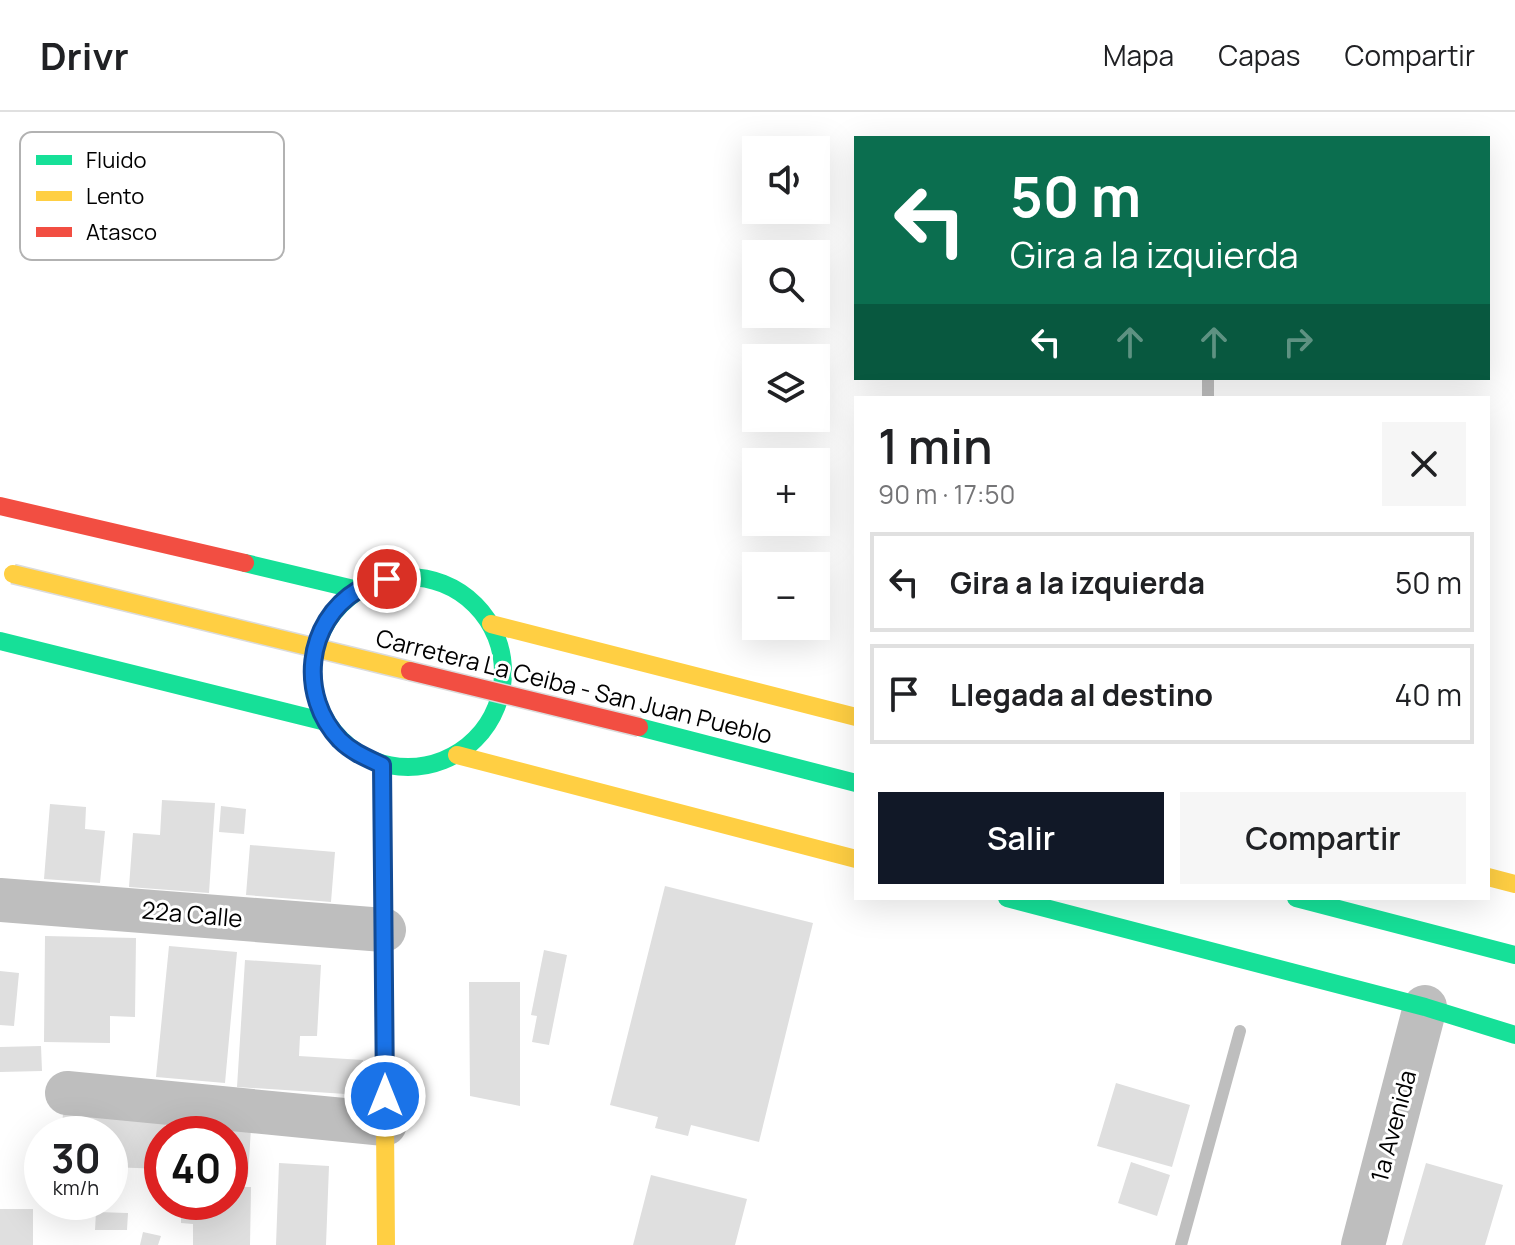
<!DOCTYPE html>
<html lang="es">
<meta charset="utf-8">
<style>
:root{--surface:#fff;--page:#f6f6f6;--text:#202124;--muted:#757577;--line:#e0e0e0;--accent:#111827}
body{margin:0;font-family:Manrope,sans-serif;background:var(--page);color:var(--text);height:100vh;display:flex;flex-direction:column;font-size:30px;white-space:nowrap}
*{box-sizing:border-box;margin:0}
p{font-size:26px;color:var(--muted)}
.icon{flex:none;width:44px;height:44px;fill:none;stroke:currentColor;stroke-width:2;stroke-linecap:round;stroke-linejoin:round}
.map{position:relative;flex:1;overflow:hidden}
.sheet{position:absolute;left:854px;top:284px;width:636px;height:504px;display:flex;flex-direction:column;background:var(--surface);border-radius:0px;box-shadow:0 8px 32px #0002}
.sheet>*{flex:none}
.hud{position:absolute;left:854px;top:24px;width:636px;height:244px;border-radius:0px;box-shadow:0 8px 32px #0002;background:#0b6e4f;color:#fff;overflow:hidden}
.controls{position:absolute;left:742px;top:24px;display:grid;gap:16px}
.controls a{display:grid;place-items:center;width:88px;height:88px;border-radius:0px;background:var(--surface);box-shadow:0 8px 32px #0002;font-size:40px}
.speed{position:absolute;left:24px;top:1004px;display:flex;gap:16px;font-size:40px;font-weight:700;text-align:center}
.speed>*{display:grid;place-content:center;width:104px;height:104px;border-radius:50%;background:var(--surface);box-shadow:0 8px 32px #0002;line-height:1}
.speed small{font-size:20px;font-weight:400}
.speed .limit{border:12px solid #d22;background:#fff;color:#111}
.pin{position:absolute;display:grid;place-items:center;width:68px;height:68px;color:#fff;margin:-34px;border:4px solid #fff;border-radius:50%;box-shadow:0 2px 8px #0007}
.me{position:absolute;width:88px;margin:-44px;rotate:0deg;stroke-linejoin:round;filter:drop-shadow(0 0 6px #0008)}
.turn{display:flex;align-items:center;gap:28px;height:168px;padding:0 24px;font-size:36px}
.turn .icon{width:104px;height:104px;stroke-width:2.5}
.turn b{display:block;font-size:56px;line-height:68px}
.lanes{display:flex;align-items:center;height:76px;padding:0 24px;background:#0003;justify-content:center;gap:40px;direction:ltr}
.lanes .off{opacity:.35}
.round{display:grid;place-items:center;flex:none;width:84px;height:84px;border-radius:0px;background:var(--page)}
.headline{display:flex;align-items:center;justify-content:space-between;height:136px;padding:0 24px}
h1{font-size:48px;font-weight:600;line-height:60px}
.primary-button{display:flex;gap:16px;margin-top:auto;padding:16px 24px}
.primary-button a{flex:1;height:92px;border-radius:0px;background:var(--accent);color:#fff;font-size:32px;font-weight:600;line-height:92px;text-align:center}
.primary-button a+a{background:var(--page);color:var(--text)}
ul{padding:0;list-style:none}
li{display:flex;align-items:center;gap:24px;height:100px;margin:0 16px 12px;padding:0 8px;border:4px solid var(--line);border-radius:0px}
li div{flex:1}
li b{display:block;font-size:30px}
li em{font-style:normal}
header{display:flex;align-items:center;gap:48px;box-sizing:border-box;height:112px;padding:0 40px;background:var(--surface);border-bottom:2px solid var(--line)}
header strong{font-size:38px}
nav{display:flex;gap:44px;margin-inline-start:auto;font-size:28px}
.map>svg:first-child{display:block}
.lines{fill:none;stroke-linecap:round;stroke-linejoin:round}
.stream{stroke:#bebebe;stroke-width:12}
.building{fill:#dfdfdf}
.street{stroke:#bebebe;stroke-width:44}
.fast{stroke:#16e098;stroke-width:18}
.slow{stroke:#ffcf43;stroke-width:18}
.jam{stroke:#f24e42;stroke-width:18}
.slow-bridge-casing{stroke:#dbdbdb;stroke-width:21;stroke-linecap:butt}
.jam-bridge-casing{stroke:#dbdbdb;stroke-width:21;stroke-linecap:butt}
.slow-bridge{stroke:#ffcf43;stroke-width:18}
.jam-bridge{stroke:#f24e42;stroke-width:18}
.route-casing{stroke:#114b97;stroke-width:20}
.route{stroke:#1a73e8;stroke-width:14}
.labels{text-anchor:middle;stroke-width:6;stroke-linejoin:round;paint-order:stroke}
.street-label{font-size:24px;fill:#000;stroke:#fff}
.key{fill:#fff;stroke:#b2b2b2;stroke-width:2}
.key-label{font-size:22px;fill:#000}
</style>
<header>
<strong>Drivr</strong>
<nav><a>Mapa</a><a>Capas</a><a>Compartir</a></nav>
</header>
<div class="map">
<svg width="1515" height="1133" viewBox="0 0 1515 1133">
<rect width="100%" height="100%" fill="#fff"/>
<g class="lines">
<path class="stream" d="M1208 286V266
M1181 1133 1240 919"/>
</g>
<path class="building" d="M162 688 215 691 209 781 129 775 133 721 160 723Z
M50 692 86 695 85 717 105 719 100 771 44 767Z
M221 694 246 697 244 722 219 720Z
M250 733 335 740 331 790 246 783Z
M665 774 813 811 759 1030 691 1013 688 1024 655 1016 658 1005 610 993Z
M45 824 136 826 135 905 110 904V931L44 930Z
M169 834 237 840 225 971 156 965Z
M544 838 567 843 549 933 532 930 537 904 531 903Z
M245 848 321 853 317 924H300L299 944 363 948 361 983 237 975Z
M0 859 19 861 14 914 0 913Z
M469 870H520V994L470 984Z
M41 934 42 959 0 960V935Z
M1116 971 1190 993 1172 1055 1097 1034Z
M63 999 166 1002 165 1022H162V1057L110 1055V1022H62Z
M184 1012 251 1016 248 1065 230 1064V1022H183Z
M1131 1050 1170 1063 1157 1104 1118 1091Z
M279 1051 329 1054 326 1133H276Z
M1426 1051 1503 1073 1485 1133H1402Z
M651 1063 747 1087 735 1133H633Z
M230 1075H251L250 1133H193V1112L181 1111V1090H230Z
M0 1097H33V1133H0Z
M96 1100 128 1101 127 1118H95Z
M143 1120 161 1124 158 1133H140Z"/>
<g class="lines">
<path class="street" d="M0 788 384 818
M67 981 385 1012
M1363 1133 1425 895"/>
<path class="fast" d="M245 451 358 478
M313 560a95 95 0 1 1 190 0a95 95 0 1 1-190 0Z
M0 529 326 610
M639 615 856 671
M1007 786 1425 895 1515 923
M1296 786 1515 843"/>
<path class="slow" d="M491 512 856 605
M457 643 856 747
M382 653 386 1133
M1488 765 1515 772"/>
<path class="jam" d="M0 394 245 451"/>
<defs>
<path id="slow-bridge" d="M13 462 410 559"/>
<path id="jam-bridge" d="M410 559 639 615"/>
</defs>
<use href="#slow-bridge" class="slow-bridge-casing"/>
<use href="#jam-bridge" class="jam-bridge-casing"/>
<use href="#slow-bridge" class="slow-bridge"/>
<use href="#jam-bridge" class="jam-bridge"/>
</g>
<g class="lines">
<defs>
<path id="route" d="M385 984 382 653C367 646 352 640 340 628 298 584 305 510 358 478 366 473 378 470 387 467"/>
</defs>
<use href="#route" class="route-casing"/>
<use href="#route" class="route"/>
</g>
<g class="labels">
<g class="street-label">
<text transform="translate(574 575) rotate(14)" y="8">Carretera La Ceiba - San Juan Pueblo</text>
<text transform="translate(192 803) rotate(5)" y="8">22a Calle</text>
<text transform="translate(1394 1014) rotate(-75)" y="8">1a Avenida</text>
</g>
</g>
<rect x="20" y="20" width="264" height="128" rx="12" class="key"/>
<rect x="36" y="43" width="36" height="10" fill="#16e098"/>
<rect x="36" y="79" width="36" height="10" fill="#ffcf43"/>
<rect x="36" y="115" width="36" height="10" fill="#f24e42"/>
<g class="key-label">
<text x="86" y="56">Fluido</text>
<text x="86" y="92">Lento</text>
<text x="86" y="128">Atasco</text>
</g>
</svg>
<div class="controls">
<a><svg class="icon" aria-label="sound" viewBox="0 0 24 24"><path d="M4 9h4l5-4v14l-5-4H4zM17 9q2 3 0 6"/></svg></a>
<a><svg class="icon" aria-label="search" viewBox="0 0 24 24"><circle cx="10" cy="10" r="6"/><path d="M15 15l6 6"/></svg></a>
<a><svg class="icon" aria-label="layers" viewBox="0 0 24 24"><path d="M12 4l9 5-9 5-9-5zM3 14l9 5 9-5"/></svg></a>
<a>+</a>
<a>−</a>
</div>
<div class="speed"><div>30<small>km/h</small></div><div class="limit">40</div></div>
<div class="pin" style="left:387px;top:467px;background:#d93025"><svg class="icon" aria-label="arrive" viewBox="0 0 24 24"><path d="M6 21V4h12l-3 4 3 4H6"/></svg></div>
<svg class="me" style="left:385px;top:984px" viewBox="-20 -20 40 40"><circle r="17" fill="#1a73e8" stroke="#fff" stroke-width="3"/><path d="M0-11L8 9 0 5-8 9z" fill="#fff"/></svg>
<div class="hud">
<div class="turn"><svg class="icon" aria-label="left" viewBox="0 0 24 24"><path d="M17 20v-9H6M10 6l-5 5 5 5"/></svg><div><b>50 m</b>Gira a la izquierda</div></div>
<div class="lanes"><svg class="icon" aria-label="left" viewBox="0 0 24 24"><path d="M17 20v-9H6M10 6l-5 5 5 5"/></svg><svg class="icon off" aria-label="ahead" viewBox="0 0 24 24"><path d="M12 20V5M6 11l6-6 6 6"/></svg><svg class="icon off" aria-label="ahead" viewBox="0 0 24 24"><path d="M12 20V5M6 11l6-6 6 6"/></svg><svg class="icon off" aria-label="right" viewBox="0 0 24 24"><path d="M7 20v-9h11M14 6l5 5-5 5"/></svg></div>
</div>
<section class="sheet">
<div class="headline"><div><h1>1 min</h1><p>90 m · 17:50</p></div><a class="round"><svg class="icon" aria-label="close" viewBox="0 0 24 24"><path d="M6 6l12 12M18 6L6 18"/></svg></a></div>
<ul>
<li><svg class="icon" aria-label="left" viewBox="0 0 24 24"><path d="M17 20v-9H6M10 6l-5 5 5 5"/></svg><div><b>Gira a la izquierda</b></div><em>50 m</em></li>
<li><svg class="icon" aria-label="arrive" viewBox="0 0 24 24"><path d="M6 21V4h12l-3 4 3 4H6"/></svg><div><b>Llegada al destino</b></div><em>40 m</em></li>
</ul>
<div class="primary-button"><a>Salir</a><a>Compartir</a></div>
</section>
</div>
